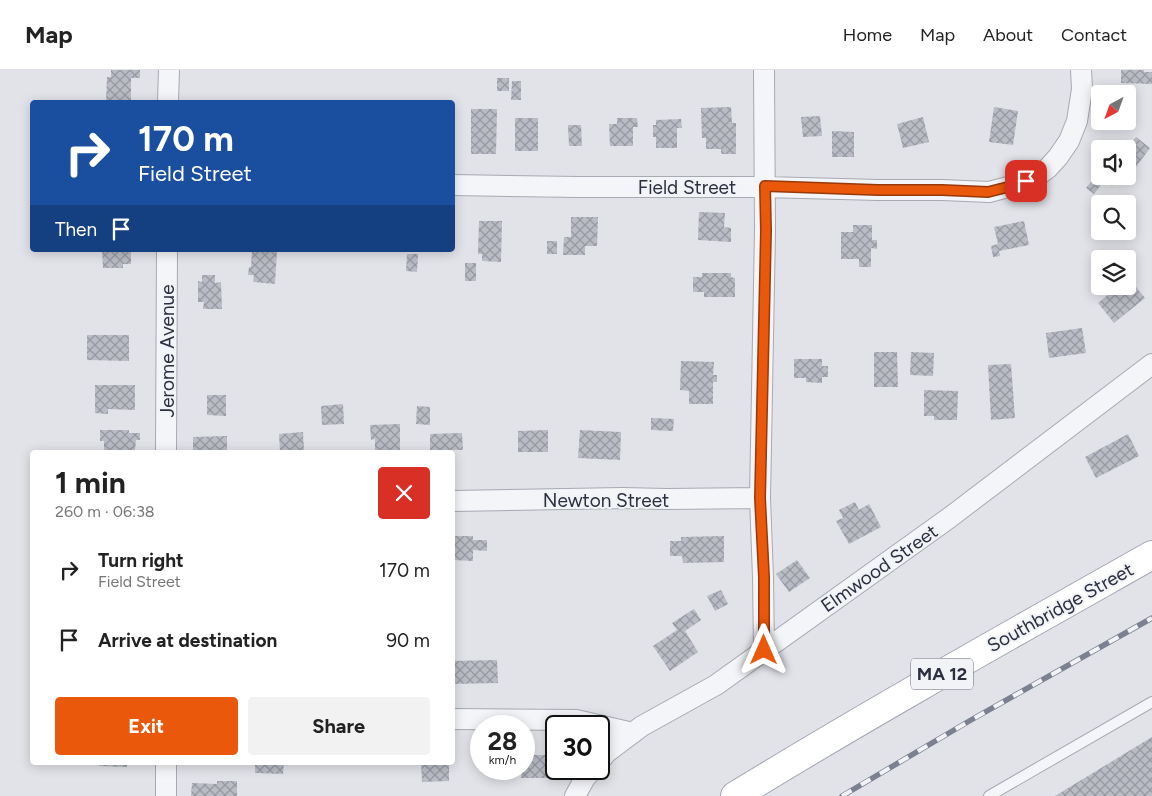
<!DOCTYPE html>
<meta charset="utf-8">
<style>
:root{--surface:#fff;--page:#f2f2f2;--text:#222;--muted:#767676;--line:#e0e0e0;--accent:#ea580c}
body{margin:0;font-family:Figtree,sans-serif;background:var(--page);color:var(--text);height:100vh;display:flex;flex-direction:column;font-size:19px;white-space:nowrap}
*{box-sizing:border-box;margin:0}
p{font-size:16px;color:var(--muted)}
.icon{flex:none;width:28px;height:28px;fill:none;stroke:currentColor;stroke-width:2;stroke-linecap:round;stroke-linejoin:round}
.map{position:relative;flex:1;overflow:hidden}
.drawer{position:absolute;left:30px;top:380px;width:425px;height:315px;display:flex;flex-direction:column;background:var(--surface);border-radius:5px;box-shadow:0 2px 12px #0003}
.drawer>*{flex:none}
.hud{position:absolute;left:30px;top:30px;width:425px;height:152px;border-radius:5px;box-shadow:0 2px 12px #0003;background:#1a4fa0;color:#fff;overflow:hidden}
.needle{width:32px;rotate:221deg}
.buttons{position:absolute;left:1091px;top:15px;display:grid;gap:10px}
.buttons a{display:grid;place-items:center;width:45px;height:45px;border-radius:5px;background:var(--surface);box-shadow:0 2px 12px #0003;font-size:25px}
.speed{position:absolute;left:470px;top:645px;display:flex;gap:10px;font-size:25px;font-weight:700;text-align:center}
.speed>*{display:grid;place-content:center;width:65px;height:65px;border-radius:50%;background:var(--surface);box-shadow:0 2px 12px #0003;line-height:1}
.speed small{font-size:12px;font-weight:400}
.speed .limit{border:2px solid #111;border-radius:8px;background:#fff;color:#111}
.pin{position:absolute;display:grid;place-items:center;width:42px;height:42px;color:#fff;margin:-21px;border-radius:10px;box-shadow:0 2px 8px #0006}
.me{position:absolute;width:55px;margin:-28px;rotate:0deg;stroke-linejoin:round;filter:drop-shadow(0 0 4px #0008)}
.turn{display:flex;align-items:center;gap:18px;height:105px;padding:0 25px;font-size:22px}
.turn .icon{width:65px;height:65px;stroke-width:2.5}
.turn b{display:block;font-size:35px;line-height:42px}
.then{display:flex;align-items:center;height:48px;padding:0 25px;background:#0003;gap:10px;font-size:19px}
.round{display:grid;place-items:center;flex:none;width:52px;height:52px;border-radius:5px;background:var(--page)}
.head{display:flex;align-items:center;justify-content:space-between;height:85px;padding:0 25px}
h1{font-size:30px;font-weight:700;line-height:38px}
.action{display:flex;gap:10px;margin-top:auto;padding:10px 25px}
.action a{flex:1;height:58px;border-radius:5px;background:var(--accent);color:#fff;font-size:20px;font-weight:700;line-height:58px;text-align:center}
.action a+a{background:var(--page);color:var(--text)}
ul{padding:0;list-style:none}
li{display:flex;align-items:center;gap:15px;height:70px;padding:0 25px}
li div{flex:1}
li b{display:block;font-size:19px}
li em{font-style:normal}
header{display:flex;align-items:center;gap:30px;box-sizing:border-box;height:70px;padding:0 25px;background:var(--surface);border-bottom:1px solid var(--line)}
header strong{font-size:24px}
nav{display:flex;gap:28px;margin-inline-start:auto;font-size:18px}
.map>svg:first-child{display:block}
.building{fill:url(#building-cross-hatch)}
.lines{fill:none;stroke-linecap:round;stroke-linejoin:round}
.service-casing{stroke:#a7a9b3;stroke-width:12}
.minor-casing{stroke:#a7a9b3;stroke-width:22}
.primary-casing{stroke:#a2a6b4;stroke-width:30}
.service{stroke:#f4f5f8;stroke-width:10}
.minor{stroke:#f4f5f8;stroke-width:20}
.primary{stroke:#fff;stroke-width:28}
.rail-casing{stroke:#7c8191;stroke-width:5.5}
.rail{stroke:#f1f3f7;stroke-width:4;stroke-dasharray:11;stroke-linecap:butt}
.route-casing{stroke:#983908;stroke-width:12}
.route{stroke:#ea580c;stroke-width:9}
.labels{text-anchor:middle;stroke-width:4;stroke-linejoin:round;paint-order:stroke}
.shield{fill:#f1f3f7;stroke:#666a77;stroke-width:1}
.shield-label{font-size:18px;font-weight:bold;fill:#2b2f40}
.street-label{font-size:19px;fill:#2b2f40;stroke:#f1f3f7}
</style>
<header>
<strong>Map</strong>
<nav><a>Home</a><a>Map</a><a>About</a><a>Contact</a></nav>
</header>
<div class="map">
<svg width="1152" height="726" viewBox="0 0 1152 726">
<defs>
<pattern id="building-cross-hatch" width="8" height="8" patternUnits="userSpaceOnUse" patternTransform="scale(1.25)"><rect width="8" height="8" fill="#b9bcc5"/><path d="M0 0l8 8M0 8l8-8" fill="none" stroke="#9799a1"/></pattern>
</defs>
<rect width="100%" height="100%" fill="#e2e3e9"/>
<path class="building" d="M111 0H140V8H131V32H106L107 7H111Z
M1121 0H1144V2H1152V14L1121 13Z
M497 8H509V21H497Z
M512 11H521V30H511Z
M731 37 732 53H736V84H721V79H706V68H702L701 38Z
M994 37 1018 41 1013 75 989 72Z
M471 39H497L496 84H471Z
M820 46 822 66 803 67 801 47Z
M923 47 929 72 903 78 897 54Z
M515 48H538V81H515Z
M617 48H637L638 57H633V76H610L609 54H617Z
M681 49 682 58H677V78H656V67H653V55H656V50Z
M568 55H581L582 76H569Z
M832 61 854 62V87H832Z
M1136 67 1150 78 1135 98 1129 93 1128 95V78Z
M1100 92V106H1119L1112 116 1105 110 1094 124 1086 118 1097 104 1093 101Z
M699 142 725 143 724 157 731 158V172L698 170Z
M571 147H598L597 176H585V185H563L564 167H571Z
M479 151H502L501 192 482 191V184H478Z
M1024 151 1029 175 999 181 1000 186 993 187 991 176 998 174 994 157Z
M853 155H872V170H877V179L871 178V197H859V189H841V162H853Z
M547 171H557V184H547Z
M102 180H131V194H123V198H103Z
M252 180 277 181 275 214 253 212 254 205H248L249 197H251Z
M407 184H418L417 202 406 201Z
M465 193H476V211H465Z
M702 203H731V207L735 208V227H704V222H693V207H702Z
M202 205H215V213L221 212 222 239H203L204 232H198V211L202 212Z
M1128 207 1145 228 1114 253 1098 233 1115 219 1113 216H1128Z
M1082 258 1086 283 1049 288 1046 263Z
M87 265H129V291L87 290Z
M874 282H897L898 317H874Z
M911 282 934 283 933 306 910 305Z
M794 289H822V296H828V307H822V313L806 312V308H794Z
M681 291 714 292 713 305H717V312H713V334H689V321L680 320Z
M1011 294 1015 348 991 350 988 295Z
M95 315H135V340L108 339V344L95 343Z
M924 320 958 321 957 350H934V346H924Z
M207 325H226V346L207 345Z
M343 334 344 354 322 355 321 336Z
M417 336 430 337V355L416 354Z
M651 348 674 349 673 361 651 360Z
M400 354V382H375V369L371 370 370 355Z
M100 360H129V363H140V370H136L135 380H104V371H100Z
M548 360V382H518V361Z
M580 360 621 362 620 390 578 388Z
M303 362 304 381H300V382H280L279 364Z
M462 363 463 380H452V382H430V364Z
M1128 364 1139 386 1096 408 1085 387Z
M227 366V382H193V367Z
M855 432 859 440 869 434 881 457 849 474 836 451 843 448 839 440Z
M452 466H473V470H487V481L473 480V491L452 490Z
M724 466V492L683 493 682 486H670V471H681V467Z
M797 490 810 508 789 522 776 504Z
M721 520 728 534 715 541 707 526Z
M694 539 701 550 685 561 698 582 670 601 653 576 677 560 672 553Z
M497 590 498 613 452 614V591Z
M1152 667V726H1055Z
M524 685H556V708H521V699H524Z
M99 692H127V697L99 696Z
M255 692H284L283 704 255 703Z
M421 692H449V711L422 712Z
M498 699H517V705H498Z
M217 711H237V726H191L192 713 217 714Z"/>
<g class="lines">
<defs>
<path id="service" d="M989 726 1152 632"/>
<path id="minor" d="M764 0 765 161 760 428 763 507 764 580
M168 32 169 0
M452 115 579 117H765L878 120H942L989 122 1016 115 1036 107 1048 98 1058 87 1069 71 1077 51 1082 19 1081 0
M166 382 167 180
M452 431 623 428 666 429 760 428
M452 649 576 650 633 663
M166 692V726
M599 692 606 683 642 656 716 615 949 448 1152 294
M575 726 585 708 593 699"/>
<path id="primary" d="M735 726C872 642 1012 564 1152 485"/>
</defs>
<use href="#service" class="service-casing"/>
<use href="#minor" class="minor-casing"/>
<use href="#primary" class="primary-casing"/>
<use href="#service" class="service"/>
<use href="#minor" class="minor"/>
<use href="#primary" class="primary"/>
<defs>
<path id="rail" d="M842 726 971 650 1152 548"/>
</defs>
<use href="#rail" class="rail-casing"/>
<use href="#rail" class="rail"/>
</g>
<g class="lines">
<defs>
<path id="route" d="M764 580V507L760 428 766 161 765 116 878 120H942L988 122 1016 115 1026 111"/>
</defs>
<use href="#route" class="route-casing"/>
<use href="#route" class="route"/>
</g>
<g class="labels">
<rect class="shield" x="911" y="588.5" width="62" height="31" rx="4"/>
<g class="shield-label">
<text x="942" y="610">MA 12</text>
</g>
<g class="street-label">
<text x="687" y="124">Field Street</text>
<text transform="translate(167 281) rotate(-90)" y="7">Jerome Avenue</text>
<text x="606" y="437">Newton Street</text>
<text transform="translate(879 498) rotate(-35)" y="7">Elmwood Street</text>
<text transform="translate(1060 537) rotate(-29)" y="7">Southbridge Street</text>
</g>
</g>
</svg>
<div class="buttons">
<a><svg class="needle" viewBox="-14 -14 28 28"><path d="M0-13l5 13h-10z" fill="#e53935"/><path d="M0 13l5-13h-10z" fill="#767676"/></svg></a>
<a><svg class="icon" aria-label="sound" viewBox="0 0 24 24"><path d="M4 9h4l5-4v14l-5-4H4zM17 9q2 3 0 6"/></svg></a>
<a><svg class="icon" aria-label="search" viewBox="0 0 24 24"><circle cx="10" cy="10" r="6"/><path d="M15 15l6 6"/></svg></a>
<a><svg class="icon" aria-label="layers" viewBox="0 0 24 24"><path d="M12 4l9 5-9 5-9-5zM3 14l9 5 9-5"/></svg></a>
</div>
<div class="speed"><div>28<small>km/h</small></div><div class="limit">30</div></div>
<div class="pin" style="left:1026px;top:111px;background:#d93025"><svg class="icon" aria-label="arrive" viewBox="0 0 24 24"><path d="M6 21V4h12l-3 4 3 4H6"/></svg></div>
<svg class="me" style="left:764px;top:580px" viewBox="-20 -20 40 40"><path d="M0-17L14 15 0 8-14 15z" fill="#ea580c" stroke="#fff" stroke-width="4"/></svg>
<div class="hud">
<div class="turn"><svg class="icon" aria-label="right" viewBox="0 0 24 24"><path d="M7 20v-9h11M14 6l5 5-5 5"/></svg><div><b>170 m</b>Field Street</div></div>
<div class="then">Then<svg class="icon" aria-label="arrive" viewBox="0 0 24 24"><path d="M6 21V4h12l-3 4 3 4H6"/></svg></div>
</div>
<section class="drawer">
<div class="head"><div><h1>1 min</h1><p>260 m · 06:38</p></div><a class="round" style="background:#d93025;color:#fff"><svg class="icon" aria-label="close" viewBox="0 0 24 24"><path d="M6 6l12 12M18 6L6 18"/></svg></a></div>
<ul>
<li><svg class="icon" aria-label="right" viewBox="0 0 24 24"><path d="M7 20v-9h11M14 6l5 5-5 5"/></svg><div><b>Turn right</b><p>Field Street</p></div><em>170 m</em></li>
<li><svg class="icon" aria-label="arrive" viewBox="0 0 24 24"><path d="M6 21V4h12l-3 4 3 4H6"/></svg><div><b>Arrive at destination</b></div><em>90 m</em></li>
</ul>
<div class="action"><a>Exit</a><a>Share</a></div>
</section>
</div>
